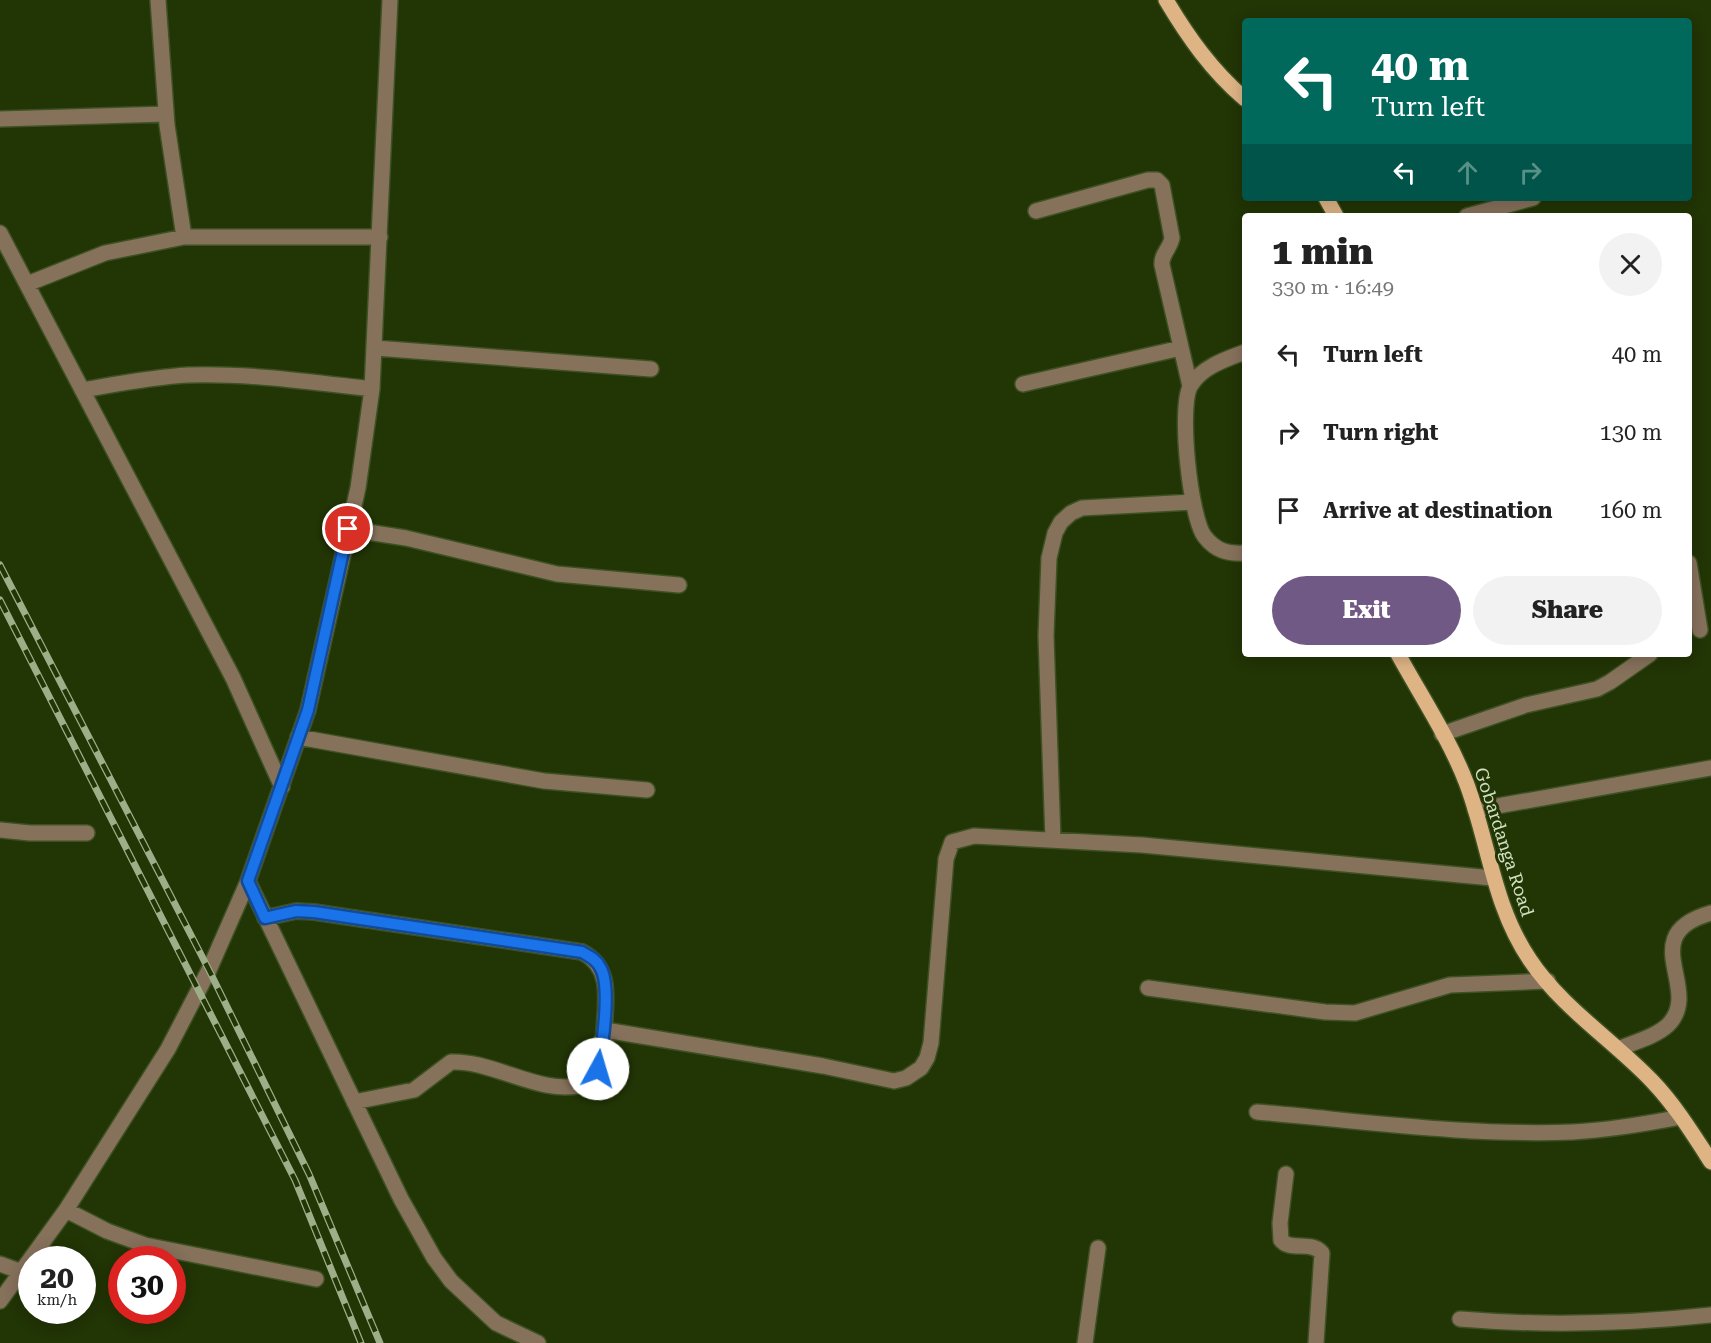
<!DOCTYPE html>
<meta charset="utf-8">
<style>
:root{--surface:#fff;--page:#f2f2f2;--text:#222;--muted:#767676;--accent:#715985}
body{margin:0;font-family:"Roboto Serif",serif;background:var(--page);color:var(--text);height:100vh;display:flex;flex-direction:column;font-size:22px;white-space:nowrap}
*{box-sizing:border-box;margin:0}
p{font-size:20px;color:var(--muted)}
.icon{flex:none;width:33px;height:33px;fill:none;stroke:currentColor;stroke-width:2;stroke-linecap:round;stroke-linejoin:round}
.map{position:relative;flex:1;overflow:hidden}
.panel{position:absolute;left:1242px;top:213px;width:450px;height:444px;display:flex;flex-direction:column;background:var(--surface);border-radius:6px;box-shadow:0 3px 15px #0003}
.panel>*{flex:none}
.hud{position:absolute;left:1242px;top:18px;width:450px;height:183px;border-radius:6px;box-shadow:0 3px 15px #0003;background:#00695c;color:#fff;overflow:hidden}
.speed{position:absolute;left:18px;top:1246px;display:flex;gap:12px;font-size:30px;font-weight:700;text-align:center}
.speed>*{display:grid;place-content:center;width:78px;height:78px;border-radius:50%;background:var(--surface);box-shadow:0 3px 15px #0003;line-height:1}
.speed small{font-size:15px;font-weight:400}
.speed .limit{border:9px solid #d22;background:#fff;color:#111}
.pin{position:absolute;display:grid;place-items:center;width:51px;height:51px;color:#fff;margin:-26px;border:3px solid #fff;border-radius:50%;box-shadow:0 2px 6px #0007}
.me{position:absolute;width:66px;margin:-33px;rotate:6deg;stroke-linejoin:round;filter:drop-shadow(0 0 4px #0008)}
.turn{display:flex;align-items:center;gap:21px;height:126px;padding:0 30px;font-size:27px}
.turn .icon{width:78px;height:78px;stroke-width:2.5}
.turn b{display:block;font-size:42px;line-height:51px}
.lanes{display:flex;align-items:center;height:57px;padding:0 30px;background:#0003;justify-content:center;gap:30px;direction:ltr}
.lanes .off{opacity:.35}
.round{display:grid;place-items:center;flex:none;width:63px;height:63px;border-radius:32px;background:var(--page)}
.headline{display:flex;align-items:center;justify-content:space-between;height:102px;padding:0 30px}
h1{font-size:36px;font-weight:800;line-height:45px}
.primary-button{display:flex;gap:12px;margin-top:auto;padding:12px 30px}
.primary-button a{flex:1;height:69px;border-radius:36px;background:var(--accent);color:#fff;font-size:24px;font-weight:800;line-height:69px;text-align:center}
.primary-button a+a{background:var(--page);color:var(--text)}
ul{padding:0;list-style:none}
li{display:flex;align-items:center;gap:18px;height:78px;padding:0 30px}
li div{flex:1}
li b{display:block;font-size:22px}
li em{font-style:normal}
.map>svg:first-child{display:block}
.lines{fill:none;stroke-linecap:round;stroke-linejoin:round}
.minor-casing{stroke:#3e5123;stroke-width:18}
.major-casing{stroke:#3e5123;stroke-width:18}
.minor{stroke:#86715b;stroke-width:15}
.major{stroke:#deb485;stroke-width:15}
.rail-casing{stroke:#9dae89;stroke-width:7}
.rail{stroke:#223505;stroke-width:4.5;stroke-dasharray:14;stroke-linecap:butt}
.route-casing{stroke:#114b97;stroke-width:15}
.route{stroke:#1a73e8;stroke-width:10}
.labels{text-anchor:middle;stroke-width:6;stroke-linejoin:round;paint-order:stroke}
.street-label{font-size:18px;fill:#d1e1c1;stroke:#223505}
</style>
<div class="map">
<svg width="1711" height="1343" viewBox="0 0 1711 1343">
<rect width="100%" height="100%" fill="#223505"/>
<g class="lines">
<defs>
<path id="minor" d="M158 0 167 125 184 237
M0 119 166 114
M1036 211 1148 180H1157L1162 185 1172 238C1170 249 1161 254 1162 265L1190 386
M1467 216 1533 198
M0 233 233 678 282 787
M27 284 105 253 184 237H380
M375 348 651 369
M1245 352C1226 359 1202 367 1191 385 1178 404 1190 519 1205 537 1216 551 1228 554 1245 553
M1023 384 1181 348
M82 390C117 384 152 377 188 375 249 373 311 382 372 389
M348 529 406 538 557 574 679 585
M1689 563 1700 630
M1442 734 1526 705 1597 689 1610 682 1650 654
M298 737 544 781 647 790
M1475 810 1711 768
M0 830 30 833H87
M1053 840 1046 636 1049 558 1055 533 1061 522 1071 513 1082 508 1193 502
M248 881 401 1199 434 1258 451 1281 496 1323 538 1343
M265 918 296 911 314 912 582 952C614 968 605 1003 604 1034
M1148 988 1325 1012 1355 1013 1450 985 1548 981
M1618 1049C1634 1042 1655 1037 1668 1025 1704 989 1633 935 1711 913
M354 1102 414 1090 451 1062C493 1060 541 1096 582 1085 588 1080 596 1074 598 1066 602 1053 596 1038 611 1031L823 1066 894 1081 906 1078 921 1068 927 1058 931 1043 946 859 952 842 974 836 1142 845 1492 878
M1257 1112C1362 1121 1468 1136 1573 1132 1609 1130 1645 1124 1681 1117
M1286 1174 1280 1223 1281 1240C1290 1252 1311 1240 1322 1253L1316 1343
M66 1210 107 1231 145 1245 316 1279
M0 1264 22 1272
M0 1301 66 1210 168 1049 209 970 248 881 308 710 358 488 372 389 390 0
M1460 1319C1544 1326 1627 1324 1711 1315
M1085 1343 1098 1248"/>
<path id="major" d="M1166 0C1188 37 1212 71 1245 99
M1326 198 1336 216
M1398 654C1421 696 1449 738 1466 782 1489 842 1493 906 1530 960 1561 1007 1614 1041 1652 1081 1675 1105 1693 1134 1711 1162"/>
</defs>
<use href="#minor" class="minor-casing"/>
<use href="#major" class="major-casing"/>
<use href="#minor" class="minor"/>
<use href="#major" class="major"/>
<defs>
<path id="rail" d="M0 565 209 970 309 1174 380 1343
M0 600 295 1180 361 1343"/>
</defs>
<use href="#rail" class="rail-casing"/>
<use href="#rail" class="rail"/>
</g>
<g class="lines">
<defs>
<path id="route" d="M348 529 308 710 248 881 265 918 296 911 314 912 582 952C589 956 596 959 600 967 612 985 602 1048 598 1069"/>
</defs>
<use href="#route" class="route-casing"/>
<use href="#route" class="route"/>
</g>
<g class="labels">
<g class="street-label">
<text transform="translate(1504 842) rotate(72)" y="6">Gobardanga Road</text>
</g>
</g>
</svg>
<div class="speed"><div>20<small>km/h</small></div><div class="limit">30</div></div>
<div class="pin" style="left:348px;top:529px;background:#d93025"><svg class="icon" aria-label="arrive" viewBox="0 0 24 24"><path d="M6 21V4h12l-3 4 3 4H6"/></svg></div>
<svg class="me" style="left:598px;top:1069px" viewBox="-20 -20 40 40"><circle r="19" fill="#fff"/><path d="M0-13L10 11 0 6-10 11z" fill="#1a73e8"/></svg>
<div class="hud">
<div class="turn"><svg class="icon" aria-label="left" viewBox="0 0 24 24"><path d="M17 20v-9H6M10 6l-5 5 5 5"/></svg><div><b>40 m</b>Turn left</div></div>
<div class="lanes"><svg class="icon" aria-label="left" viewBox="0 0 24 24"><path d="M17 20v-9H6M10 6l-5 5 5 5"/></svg><svg class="icon off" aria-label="ahead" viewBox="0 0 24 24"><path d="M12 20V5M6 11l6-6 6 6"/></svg><svg class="icon off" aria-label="right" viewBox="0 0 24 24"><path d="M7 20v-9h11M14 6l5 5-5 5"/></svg></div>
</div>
<section class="panel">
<div class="headline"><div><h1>1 min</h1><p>330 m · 16:49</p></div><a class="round"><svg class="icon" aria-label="close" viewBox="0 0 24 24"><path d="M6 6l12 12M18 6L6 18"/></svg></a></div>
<ul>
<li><svg class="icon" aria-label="left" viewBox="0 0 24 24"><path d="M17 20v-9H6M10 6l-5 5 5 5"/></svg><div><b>Turn left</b></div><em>40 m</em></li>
<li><svg class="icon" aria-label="right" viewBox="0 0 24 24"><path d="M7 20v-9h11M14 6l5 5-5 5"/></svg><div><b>Turn right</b></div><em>130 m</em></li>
<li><svg class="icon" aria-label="arrive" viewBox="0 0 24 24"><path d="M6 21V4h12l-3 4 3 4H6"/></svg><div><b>Arrive at destination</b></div><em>160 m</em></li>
</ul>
<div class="primary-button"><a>Exit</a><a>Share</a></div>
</section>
</div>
